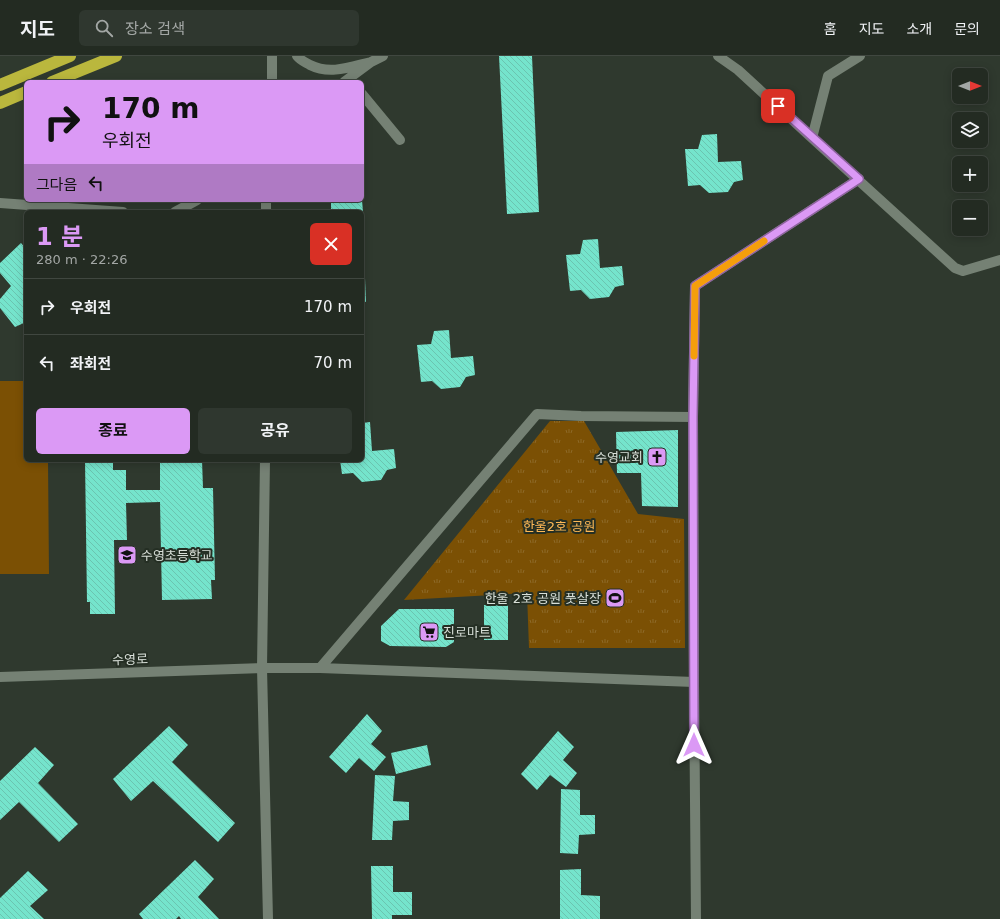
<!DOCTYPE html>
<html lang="ko">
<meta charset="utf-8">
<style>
:root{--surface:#232b22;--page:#2f372f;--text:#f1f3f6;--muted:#a3a7a5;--line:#404740;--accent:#db99f5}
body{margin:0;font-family:"DejaVu Sans","Noto Sans KR",sans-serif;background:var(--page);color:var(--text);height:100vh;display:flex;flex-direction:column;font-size:15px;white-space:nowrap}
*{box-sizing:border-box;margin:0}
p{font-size:13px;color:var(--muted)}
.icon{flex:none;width:22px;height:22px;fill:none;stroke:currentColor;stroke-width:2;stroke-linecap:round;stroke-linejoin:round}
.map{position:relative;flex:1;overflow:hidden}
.sheet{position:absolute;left:24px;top:154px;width:340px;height:252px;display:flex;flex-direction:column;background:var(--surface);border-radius:6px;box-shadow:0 2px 10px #0003,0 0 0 1px var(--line)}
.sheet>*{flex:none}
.top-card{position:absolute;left:24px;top:24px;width:340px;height:122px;border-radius:6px;box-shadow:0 2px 10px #0003,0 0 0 1px var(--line);background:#db99f5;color:#111;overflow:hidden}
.needle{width:26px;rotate:90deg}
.fabs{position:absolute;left:952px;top:12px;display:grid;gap:8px}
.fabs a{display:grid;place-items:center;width:36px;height:36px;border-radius:6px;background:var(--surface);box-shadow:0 2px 10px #0003,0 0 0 1px var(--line);font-size:20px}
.pin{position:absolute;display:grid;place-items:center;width:34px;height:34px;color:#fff;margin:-17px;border-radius:8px;box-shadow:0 2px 6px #0006}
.me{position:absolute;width:44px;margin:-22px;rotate:0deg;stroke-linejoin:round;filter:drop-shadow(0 0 3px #0008)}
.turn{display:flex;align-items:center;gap:14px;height:84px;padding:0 12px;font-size:18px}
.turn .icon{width:52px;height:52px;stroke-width:2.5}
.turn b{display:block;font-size:28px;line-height:34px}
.then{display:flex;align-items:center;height:38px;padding:0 12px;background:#0003;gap:8px;font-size:15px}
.round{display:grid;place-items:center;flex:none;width:42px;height:42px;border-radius:6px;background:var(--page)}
.headline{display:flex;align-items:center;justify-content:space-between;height:68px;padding:0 12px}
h1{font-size:24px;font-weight:700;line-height:30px;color:var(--accent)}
.primary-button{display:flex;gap:8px;margin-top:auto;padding:8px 12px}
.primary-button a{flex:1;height:46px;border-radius:6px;background:var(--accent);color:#111;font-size:16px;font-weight:700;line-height:46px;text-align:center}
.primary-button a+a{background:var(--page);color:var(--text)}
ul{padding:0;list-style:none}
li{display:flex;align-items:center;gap:12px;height:56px;padding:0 12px;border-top:1px solid var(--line)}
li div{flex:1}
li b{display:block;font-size:15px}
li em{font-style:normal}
header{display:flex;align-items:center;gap:24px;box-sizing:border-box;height:56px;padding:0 20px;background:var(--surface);border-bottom:1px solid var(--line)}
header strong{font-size:19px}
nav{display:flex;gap:22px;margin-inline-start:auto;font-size:14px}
.search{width:280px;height:36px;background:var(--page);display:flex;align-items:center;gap:10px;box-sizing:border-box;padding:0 14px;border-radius:6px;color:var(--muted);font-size:15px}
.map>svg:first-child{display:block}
.grass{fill:#7b5004}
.park{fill:url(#park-tufts)}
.building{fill:url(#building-back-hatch)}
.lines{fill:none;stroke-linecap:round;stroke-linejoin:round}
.minor{stroke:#758174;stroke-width:10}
.highway{stroke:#bab73d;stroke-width:12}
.route-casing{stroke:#8e639f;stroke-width:10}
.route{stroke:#db99f5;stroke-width:7}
.slow{stroke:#f59e0b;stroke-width:7}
.labels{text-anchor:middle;stroke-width:4;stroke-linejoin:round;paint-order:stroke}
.poi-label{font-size:13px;fill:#d8dfd8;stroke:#252f24;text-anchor:end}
.park-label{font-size:13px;fill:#feb956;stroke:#252f24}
.street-label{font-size:13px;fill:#d8dfd8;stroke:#252f24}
</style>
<header>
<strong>지도</strong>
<div class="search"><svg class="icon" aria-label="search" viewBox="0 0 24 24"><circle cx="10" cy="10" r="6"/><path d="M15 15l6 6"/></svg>장소 검색</div>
<nav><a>홈</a><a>지도</a><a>소개</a><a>문의</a></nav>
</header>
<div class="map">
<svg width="1000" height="863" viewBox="0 0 1000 863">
<defs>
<pattern id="park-tufts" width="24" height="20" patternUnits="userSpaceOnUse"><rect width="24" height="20" fill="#7b5004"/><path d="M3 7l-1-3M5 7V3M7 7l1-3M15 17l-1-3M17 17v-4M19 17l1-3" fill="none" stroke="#8d6928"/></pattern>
<pattern id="building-back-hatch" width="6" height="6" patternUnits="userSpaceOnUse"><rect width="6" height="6" fill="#75e4cc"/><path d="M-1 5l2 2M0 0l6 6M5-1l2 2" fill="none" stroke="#6bc4b0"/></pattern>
</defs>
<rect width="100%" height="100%" fill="#2f392e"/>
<path class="grass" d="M0 325H26V404H48L49 518H0Z"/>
<path class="park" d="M550 365H584L638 458 684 463 685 592H529L527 537 404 544Z"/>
<path class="building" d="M499 0H532L539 156 507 158Z
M717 78 718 106 741 105 743 124 734 126 728 136 709 137 700 129 688 130 685 93H698L702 79Z
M331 144H362L363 156H331Z
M362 174H363L366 246H362Z
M598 183 600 212 622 210 624 229 615 231 609 241 590 243 581 234 570 235 566 199 580 198 583 184Z
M21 187 26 193V266L15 271 0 252V243L11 230 0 217V207Z
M449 274 451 302 473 300 475 319 466 321 460 331 441 333 432 325 421 326 417 289 431 288 434 275Z
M370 366 372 395 394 393 396 412 387 414 381 424 362 426 353 417 342 418 340 404H362V367Z
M678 374V451L642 450 641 417H617L616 376Z
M85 404H113V414H126V434H160V404H202L203 432H213L215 524H211L212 543 162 544 160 446 126 447 127 484H114L115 558H90V546H87Z
M484 549H508V584H484Z
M399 553H454V586L446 591 390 590 381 585V570Z
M367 658 382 675 371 688 386 701 374 715 359 702 346 717 329 701Z
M169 670 188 689 172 706 235 767 218 786 153 725 131 745 113 723Z
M558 675 574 691 563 704 577 717 566 731 550 719 537 734 521 718Z
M427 689 431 709 396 718 391 697Z
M35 691 54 709 38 727 78 768 59 786 19 746 0 764V725Z
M375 719 395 720 393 745 409 746V764L393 765 392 784H372Z
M561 733 580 734V759H595V778L579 779 578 798 560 797Z
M195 804 214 823 198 841 219 863H181L179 860 176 863H143L139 858Z
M371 810H393V836H412V859H392V863H372Z
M581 813V839L600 840V863H560V814Z
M28 815 48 834 30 850 44 863H0V842Z"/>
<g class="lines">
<path class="minor" d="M297 0C301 5 305 6 310 9 330 19 350 11 371 6
M718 0 738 14 812 82 828 20 860 0
M272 26V0
M344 26 371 6 383 0
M362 38 400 84
M812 82 955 212 963 215 1000 204
M0 147 123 156
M175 156 197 144
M266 156V144
M265 404 262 612 268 863
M320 612 694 626 693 361 695 230 859 123
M0 621 262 612H320L537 358 581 360 693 361
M694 626 696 863"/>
<path class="highway" d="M52 26 116 0
M0 29 70 0
M0 47 26 36"/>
</g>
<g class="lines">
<defs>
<path id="route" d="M694 689 693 361 695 230 859 123 778 50"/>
</defs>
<use href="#route" class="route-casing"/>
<use href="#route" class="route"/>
<path class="slow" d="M694 300 695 230 764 185"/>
</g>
<defs>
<symbol id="church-square" viewBox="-11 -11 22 22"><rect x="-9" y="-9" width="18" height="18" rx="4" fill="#db99f5" stroke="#252f24"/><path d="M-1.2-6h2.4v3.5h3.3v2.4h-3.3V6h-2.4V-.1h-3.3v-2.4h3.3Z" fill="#111"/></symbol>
<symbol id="school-square" viewBox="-11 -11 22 22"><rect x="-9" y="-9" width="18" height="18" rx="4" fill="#db99f5" stroke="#252f24"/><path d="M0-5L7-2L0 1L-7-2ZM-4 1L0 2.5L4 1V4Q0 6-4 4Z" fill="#111"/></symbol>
<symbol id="stadium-square" viewBox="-11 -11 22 22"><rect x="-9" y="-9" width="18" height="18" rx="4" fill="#db99f5" stroke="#252f24"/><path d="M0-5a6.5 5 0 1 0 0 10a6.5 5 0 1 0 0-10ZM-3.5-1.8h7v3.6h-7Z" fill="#111"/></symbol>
<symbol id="supermarket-square" viewBox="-11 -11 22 22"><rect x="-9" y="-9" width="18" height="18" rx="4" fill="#db99f5" stroke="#252f24"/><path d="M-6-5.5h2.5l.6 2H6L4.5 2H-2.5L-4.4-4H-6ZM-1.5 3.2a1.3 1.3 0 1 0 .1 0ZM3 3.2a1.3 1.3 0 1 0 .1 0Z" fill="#111"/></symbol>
</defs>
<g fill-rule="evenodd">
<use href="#church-square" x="646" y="390" width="22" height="22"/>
<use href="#school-square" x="116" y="488" width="22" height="22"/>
<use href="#stadium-square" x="604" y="531" width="22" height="22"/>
<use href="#supermarket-square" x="418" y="565" width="22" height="22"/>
</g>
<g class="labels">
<g class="poi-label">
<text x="643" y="406">수영교회</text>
<text x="141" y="504" text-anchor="start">수영초등학교</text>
<text x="601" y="547">한울 2호 공원 풋살장</text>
<text x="443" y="581" text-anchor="start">진로마트</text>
</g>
<g class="park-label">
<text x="559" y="475">한울2호 공원</text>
</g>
<g class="street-label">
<text transform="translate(130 603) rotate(-2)" y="5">수영로</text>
</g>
</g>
</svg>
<div class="fabs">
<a><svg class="needle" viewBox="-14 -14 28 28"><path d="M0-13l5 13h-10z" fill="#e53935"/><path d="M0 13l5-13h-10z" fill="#a3a7a5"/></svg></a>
<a><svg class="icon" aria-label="layers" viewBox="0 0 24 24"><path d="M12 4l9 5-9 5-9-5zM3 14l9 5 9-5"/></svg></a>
<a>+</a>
<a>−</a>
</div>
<div class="pin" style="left:778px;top:50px;background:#d93025"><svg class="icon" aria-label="arrive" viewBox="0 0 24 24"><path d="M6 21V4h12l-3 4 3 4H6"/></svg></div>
<svg class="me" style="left:694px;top:689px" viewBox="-20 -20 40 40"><path d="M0-17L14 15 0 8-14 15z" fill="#db99f5" stroke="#fff" stroke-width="4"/></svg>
<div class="top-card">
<div class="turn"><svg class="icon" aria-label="right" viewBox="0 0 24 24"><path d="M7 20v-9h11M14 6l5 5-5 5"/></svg><div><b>170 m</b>우회전</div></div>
<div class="then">그다음<svg class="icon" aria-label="left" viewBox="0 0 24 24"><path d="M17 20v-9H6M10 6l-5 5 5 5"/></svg></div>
</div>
<section class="sheet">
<div class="headline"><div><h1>1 분</h1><p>280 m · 22:26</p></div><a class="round" style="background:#d93025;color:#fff"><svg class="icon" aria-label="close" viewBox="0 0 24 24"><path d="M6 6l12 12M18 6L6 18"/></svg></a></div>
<ul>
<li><svg class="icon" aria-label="right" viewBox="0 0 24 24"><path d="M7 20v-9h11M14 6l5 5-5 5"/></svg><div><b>우회전</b></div><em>170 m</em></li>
<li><svg class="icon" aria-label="left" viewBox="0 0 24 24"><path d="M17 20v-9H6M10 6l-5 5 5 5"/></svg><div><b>좌회전</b></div><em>70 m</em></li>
</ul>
<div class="primary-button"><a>종료</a><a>공유</a></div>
</section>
</div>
